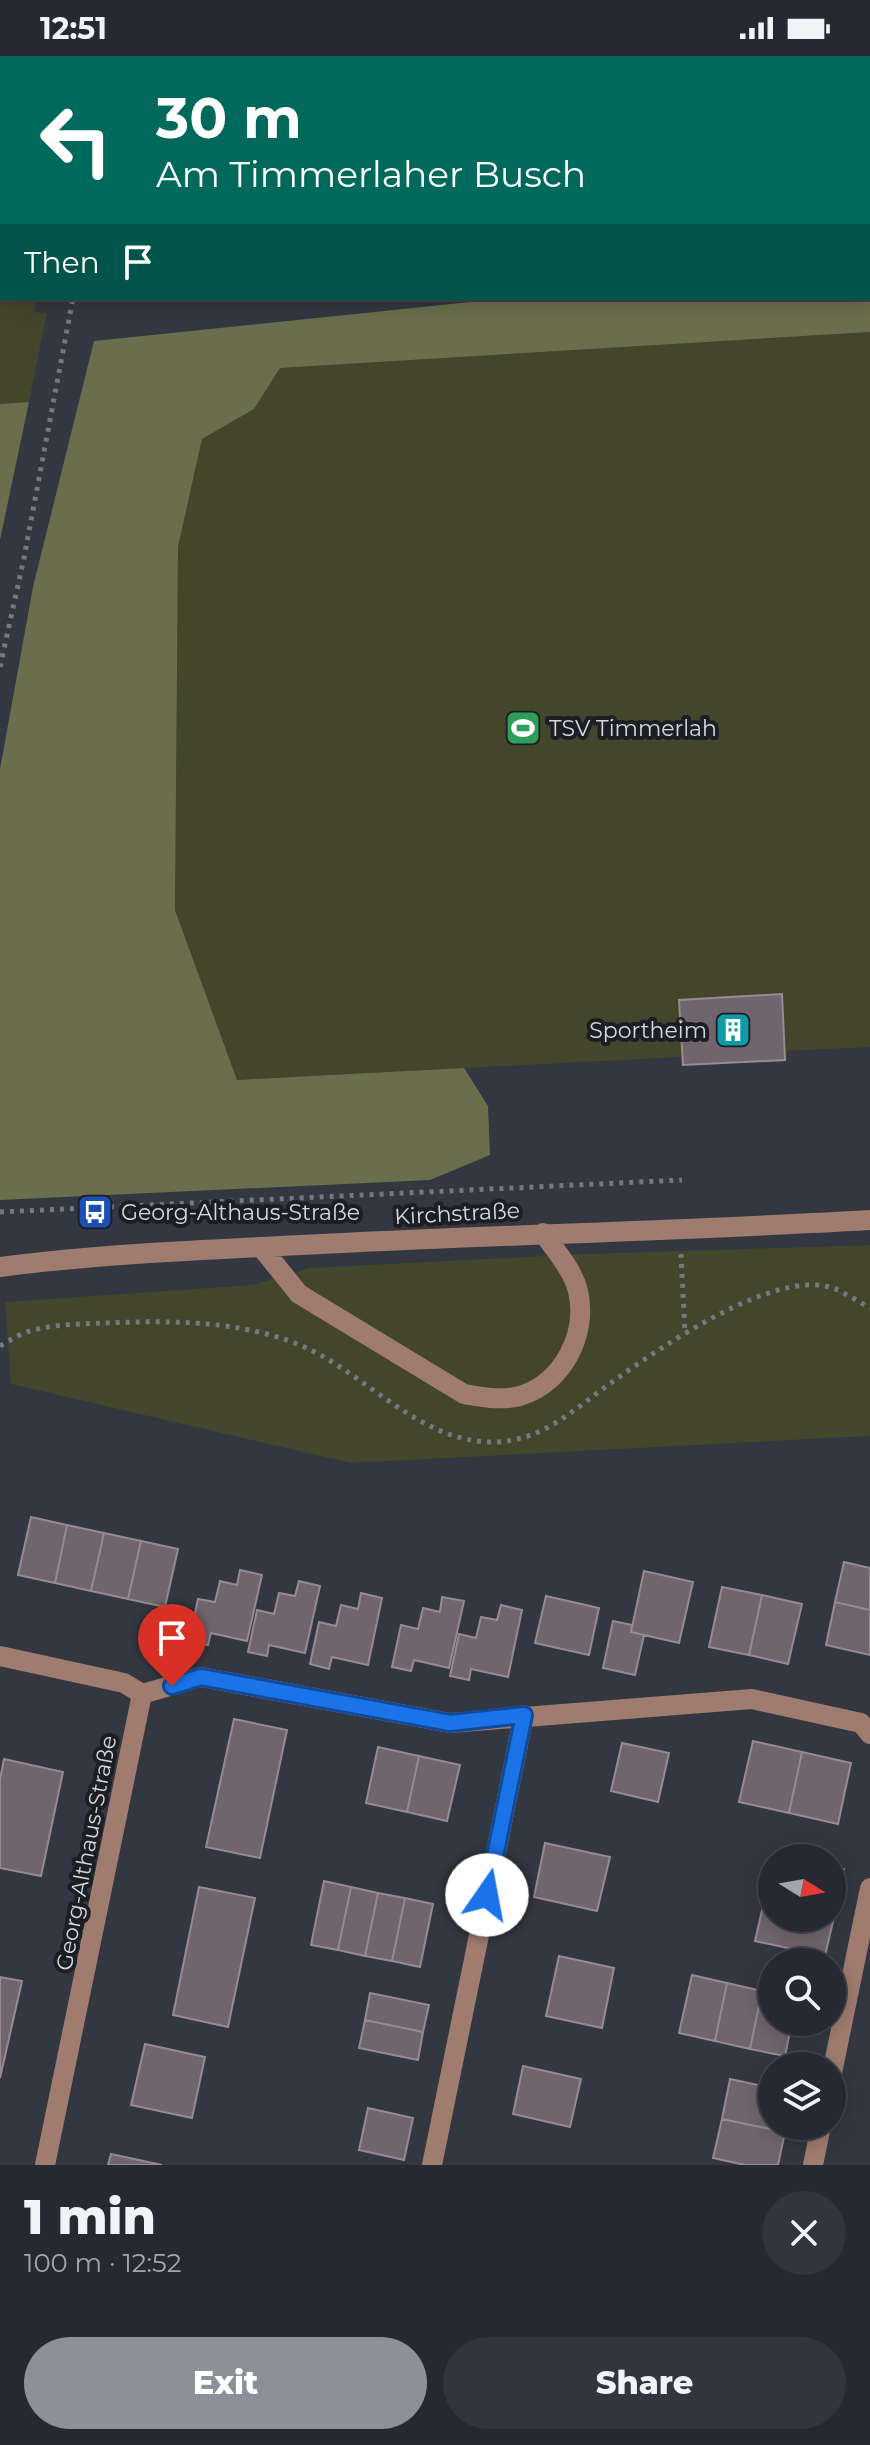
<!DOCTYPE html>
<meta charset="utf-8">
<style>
:root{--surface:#262931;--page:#32353d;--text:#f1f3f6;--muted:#a4a6ab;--line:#42454d;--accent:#8c9099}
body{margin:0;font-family:Montserrat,sans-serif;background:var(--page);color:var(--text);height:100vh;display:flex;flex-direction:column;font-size:30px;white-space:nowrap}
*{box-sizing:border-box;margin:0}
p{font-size:26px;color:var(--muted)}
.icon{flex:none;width:44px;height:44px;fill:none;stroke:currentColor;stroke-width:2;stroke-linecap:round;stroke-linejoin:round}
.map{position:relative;height:2109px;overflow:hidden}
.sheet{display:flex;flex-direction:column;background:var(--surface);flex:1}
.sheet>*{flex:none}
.hud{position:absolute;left:0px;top:0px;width:870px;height:244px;box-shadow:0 4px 20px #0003,0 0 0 2px var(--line);background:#00695c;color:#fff;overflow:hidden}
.needle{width:52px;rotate:101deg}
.fabs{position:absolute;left:758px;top:1788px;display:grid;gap:16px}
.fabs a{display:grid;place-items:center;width:88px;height:88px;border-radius:50%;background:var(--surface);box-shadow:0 4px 20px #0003,0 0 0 2px var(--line);font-size:40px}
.pin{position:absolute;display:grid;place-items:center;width:68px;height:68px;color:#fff;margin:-82px -34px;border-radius:50% 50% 50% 0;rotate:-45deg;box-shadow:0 0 8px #0007}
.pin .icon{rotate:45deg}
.me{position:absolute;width:88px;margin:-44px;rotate:12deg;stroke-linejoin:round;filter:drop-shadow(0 0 6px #0008)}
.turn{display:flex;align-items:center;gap:28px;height:168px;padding:0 24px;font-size:36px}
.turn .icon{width:104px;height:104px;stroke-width:2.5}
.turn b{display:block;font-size:56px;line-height:68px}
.then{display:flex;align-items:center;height:76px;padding:0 24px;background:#0003;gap:16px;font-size:30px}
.round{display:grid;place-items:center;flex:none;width:84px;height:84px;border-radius:42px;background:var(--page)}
.head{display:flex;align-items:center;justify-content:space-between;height:136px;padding:0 24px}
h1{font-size:48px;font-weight:800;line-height:60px}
.button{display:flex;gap:16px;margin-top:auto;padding:16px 24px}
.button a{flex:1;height:92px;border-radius:48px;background:var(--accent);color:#fff;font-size:32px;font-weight:800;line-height:92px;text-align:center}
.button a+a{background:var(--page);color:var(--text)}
.status{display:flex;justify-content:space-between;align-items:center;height:56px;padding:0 40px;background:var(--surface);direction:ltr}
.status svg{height:22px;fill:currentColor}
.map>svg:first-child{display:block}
.green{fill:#43462b}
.forest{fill:#6a6e4d}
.building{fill:#71656d;stroke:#978a92;stroke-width:2}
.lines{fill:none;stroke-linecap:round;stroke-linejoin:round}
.path{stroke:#747880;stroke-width:5;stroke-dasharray:4 6;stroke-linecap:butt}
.minor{stroke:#9f7c6e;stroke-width:20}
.route-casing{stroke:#114b97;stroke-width:20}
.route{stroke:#1a73e8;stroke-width:14}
.labels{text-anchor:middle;stroke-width:8;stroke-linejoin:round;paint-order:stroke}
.poi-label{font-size:22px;fill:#d5d8de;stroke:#1c1e23;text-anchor:start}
.street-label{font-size:22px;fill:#d5d8de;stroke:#1c1e23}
</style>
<div class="status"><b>12:51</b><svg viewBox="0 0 49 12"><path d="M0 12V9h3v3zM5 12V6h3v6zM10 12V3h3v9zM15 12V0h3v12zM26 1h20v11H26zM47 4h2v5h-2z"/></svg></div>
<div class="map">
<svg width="870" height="2109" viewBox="0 0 870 2109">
<rect width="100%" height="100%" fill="#323741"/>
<path class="green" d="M0 123H2V242H36L34 256 47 257 29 346 0 348Z
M870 276V991L787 995V1005L682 1010 681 1001 237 1024 175 854 178 491 202 383 254 353 280 312Z
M870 1189V1380L351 1407 11 1328 5 1246 252 1229 310 1212 584 1198Z"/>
<path class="forest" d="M870 204V276L280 312 254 353 202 383 178 491 175 854 237 1024 464 1012 488 1050 490 1099 430 1124 0 1144V713L33 531 94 285 509 242H868Z
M29 346 0 484V348Z"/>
<path class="building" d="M0 163H2V210L0 209Z
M782 938 785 1004 683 1009 679 944Z
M31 1461 67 1469 55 1527 18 1519Z
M67 1469 104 1477 91 1535 55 1527Z
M104 1477 141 1485 128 1543 91 1535Z
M141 1485 178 1493 165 1551 128 1543Z
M844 1506 870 1512V1554L835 1546Z
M240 1514 262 1519 247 1585 211 1577 208 1589 189 1585 198 1543 215 1546 220 1525 237 1529Z
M644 1515 693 1526 679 1587 631 1576Z
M299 1525 320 1530 305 1597 269 1589 267 1600 248 1596 257 1554 274 1558 279 1537 295 1540Z
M722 1531 762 1539 749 1599 709 1591Z
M361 1537 382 1542 368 1609 332 1601 329 1613 310 1608 319 1566 336 1570 341 1549 358 1553Z
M762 1539 802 1548 788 1608 749 1599Z
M546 1540 599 1552 589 1599 535 1587Z
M442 1541 464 1545 449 1612 414 1604 411 1615 392 1611 401 1569 418 1573 423 1552 440 1556Z
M835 1546 870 1554V1599L826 1589Z
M501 1549 522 1554 508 1621 471 1613 469 1624 450 1620 459 1578 476 1582 481 1561 497 1564Z
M613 1565 632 1569 631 1576 644 1579 635 1619 603 1612Z
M234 1663 287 1674 260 1802 206 1791Z
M753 1685 802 1696 789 1757 739 1746Z
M622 1687 669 1697 658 1746 611 1735Z
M378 1691 419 1700 407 1756 366 1747Z
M802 1696 851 1707 838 1768 789 1757Z
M419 1700 460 1709 447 1765 407 1756Z
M4 1703 63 1716 41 1820 0 1812V1723Z
M545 1787 610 1801 597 1855 534 1841Z
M772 1810V1843L765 1841Z
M832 1810 844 1813 835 1857 832 1856Z
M324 1825 351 1831 338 1894 311 1889Z
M199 1831 255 1842 228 1971 173 1959Z
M351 1831 378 1837 365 1900 338 1894Z
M378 1837 405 1842 392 1905 365 1900Z
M765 1841 772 1843V1862H832V1856L835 1857 825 1900 755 1885Z
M405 1842 433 1848 420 1911 392 1905Z
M559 1900 614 1912 602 1972 546 1960Z
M692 1919 727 1927 715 1985 679 1977Z
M0 1921 22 1925 0 2022Z
M727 1927 762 1935 750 1993 715 1985Z
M762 1935 772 1937V1966H792L785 2000 750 1993Z
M370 1937 429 1949 423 1976 365 1964Z
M365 1964 423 1976 418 2004 359 1992Z
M145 1988 205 2001 192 2062 131 2049Z
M523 2010 581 2023 570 2071 513 2058Z
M730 2023 772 2032V2070H786L785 2076 722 2063Z
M368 2052 413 2062 404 2104 359 2094Z
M722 2063 785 2076 778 2109H745L713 2102Z
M111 2098 162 2109H108Z"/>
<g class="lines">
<path class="path" d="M124 2 125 0
M0 611 24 502 73 242
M0 1156 682 1124
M681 1198 685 1277
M0 1290C9 1285 18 1279 27 1276 51 1268 80 1268 105 1267 176 1264 260 1264 324 1301 378 1332 428 1387 494 1386 545 1385 576 1351 615 1324 661 1291 775 1212 833 1232 845 1237 858 1245 870 1252"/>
<path class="minor" d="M261 1191 299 1238 464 1338C483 1341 501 1345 520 1340 563 1327 588 1278 578 1235 573 1214 555 1194 543 1177
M0 1211C100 1198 201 1194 302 1189 491 1179 681 1175 870 1164
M0 1600 124 1627 142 1638 45 2109
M142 1638 201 1621 450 1667 752 1643 861 1667 870 1678
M832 2017 870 1832
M432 2109 524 1659
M813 2109 821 2070"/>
</g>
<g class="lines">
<defs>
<path id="route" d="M172 1630 201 1621 450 1667 524 1659 487 1839"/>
</defs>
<use href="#route" class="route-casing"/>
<use href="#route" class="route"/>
</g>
<defs>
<symbol id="stadium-square" viewBox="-11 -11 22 22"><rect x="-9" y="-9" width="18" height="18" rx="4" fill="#2e9e5b" stroke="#1c1e23"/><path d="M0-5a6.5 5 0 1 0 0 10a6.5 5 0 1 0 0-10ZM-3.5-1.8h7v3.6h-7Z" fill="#fff"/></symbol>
<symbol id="building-square" viewBox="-11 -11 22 22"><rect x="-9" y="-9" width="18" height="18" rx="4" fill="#0f9aa8" stroke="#1c1e23"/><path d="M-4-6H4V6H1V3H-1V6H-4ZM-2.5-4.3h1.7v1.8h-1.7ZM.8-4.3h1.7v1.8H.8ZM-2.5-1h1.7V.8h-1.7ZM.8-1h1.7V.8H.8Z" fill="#fff"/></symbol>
<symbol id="bus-square" viewBox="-11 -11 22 22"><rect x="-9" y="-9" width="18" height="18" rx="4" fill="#1a4fb4" stroke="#1c1e23"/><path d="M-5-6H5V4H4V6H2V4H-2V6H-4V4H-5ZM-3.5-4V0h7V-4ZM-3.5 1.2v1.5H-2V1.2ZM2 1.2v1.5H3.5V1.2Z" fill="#fff"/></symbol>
</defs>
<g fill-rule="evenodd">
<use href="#stadium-square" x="503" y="652" width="40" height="40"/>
<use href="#building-square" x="713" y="954" width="40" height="40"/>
<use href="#bus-square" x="75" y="1136" width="40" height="40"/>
</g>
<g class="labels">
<g class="poi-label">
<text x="549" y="680">TSV Timmerlah</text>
<text x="707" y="982" text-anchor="end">Sportheim</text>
<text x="121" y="1164">Georg-Althaus-Straße</text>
</g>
<g class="street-label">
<text transform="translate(457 1157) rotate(-3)" y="8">Kirchstraße</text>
<text transform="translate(86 1797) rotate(-79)" y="8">Georg-Althaus-Straße</text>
</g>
</g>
</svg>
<div class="fabs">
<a><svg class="needle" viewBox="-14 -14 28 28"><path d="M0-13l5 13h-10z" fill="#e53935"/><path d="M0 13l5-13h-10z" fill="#a4a6ab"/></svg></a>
<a><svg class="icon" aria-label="search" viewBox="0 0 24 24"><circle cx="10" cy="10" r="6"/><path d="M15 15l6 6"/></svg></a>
<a><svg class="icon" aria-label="layers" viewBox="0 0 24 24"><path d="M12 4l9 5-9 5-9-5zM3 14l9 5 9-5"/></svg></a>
</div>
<div class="pin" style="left:172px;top:1630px;background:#d93025"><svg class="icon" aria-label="arrive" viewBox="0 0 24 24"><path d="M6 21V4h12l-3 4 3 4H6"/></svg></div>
<svg class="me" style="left:487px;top:1839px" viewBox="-20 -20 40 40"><circle r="19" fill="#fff"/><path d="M0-13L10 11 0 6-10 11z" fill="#1a73e8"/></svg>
<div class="hud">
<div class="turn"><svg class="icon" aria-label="left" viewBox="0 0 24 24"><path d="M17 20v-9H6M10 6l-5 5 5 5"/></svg><div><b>30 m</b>Am Timmerlaher Busch</div></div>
<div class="then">Then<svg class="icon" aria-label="arrive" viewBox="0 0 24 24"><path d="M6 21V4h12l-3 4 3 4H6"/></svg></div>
</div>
</div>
<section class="sheet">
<div class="head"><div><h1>1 min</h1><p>100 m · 12:52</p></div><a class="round"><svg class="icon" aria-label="close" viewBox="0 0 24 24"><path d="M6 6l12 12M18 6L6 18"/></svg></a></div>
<div class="button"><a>Exit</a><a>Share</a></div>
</section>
